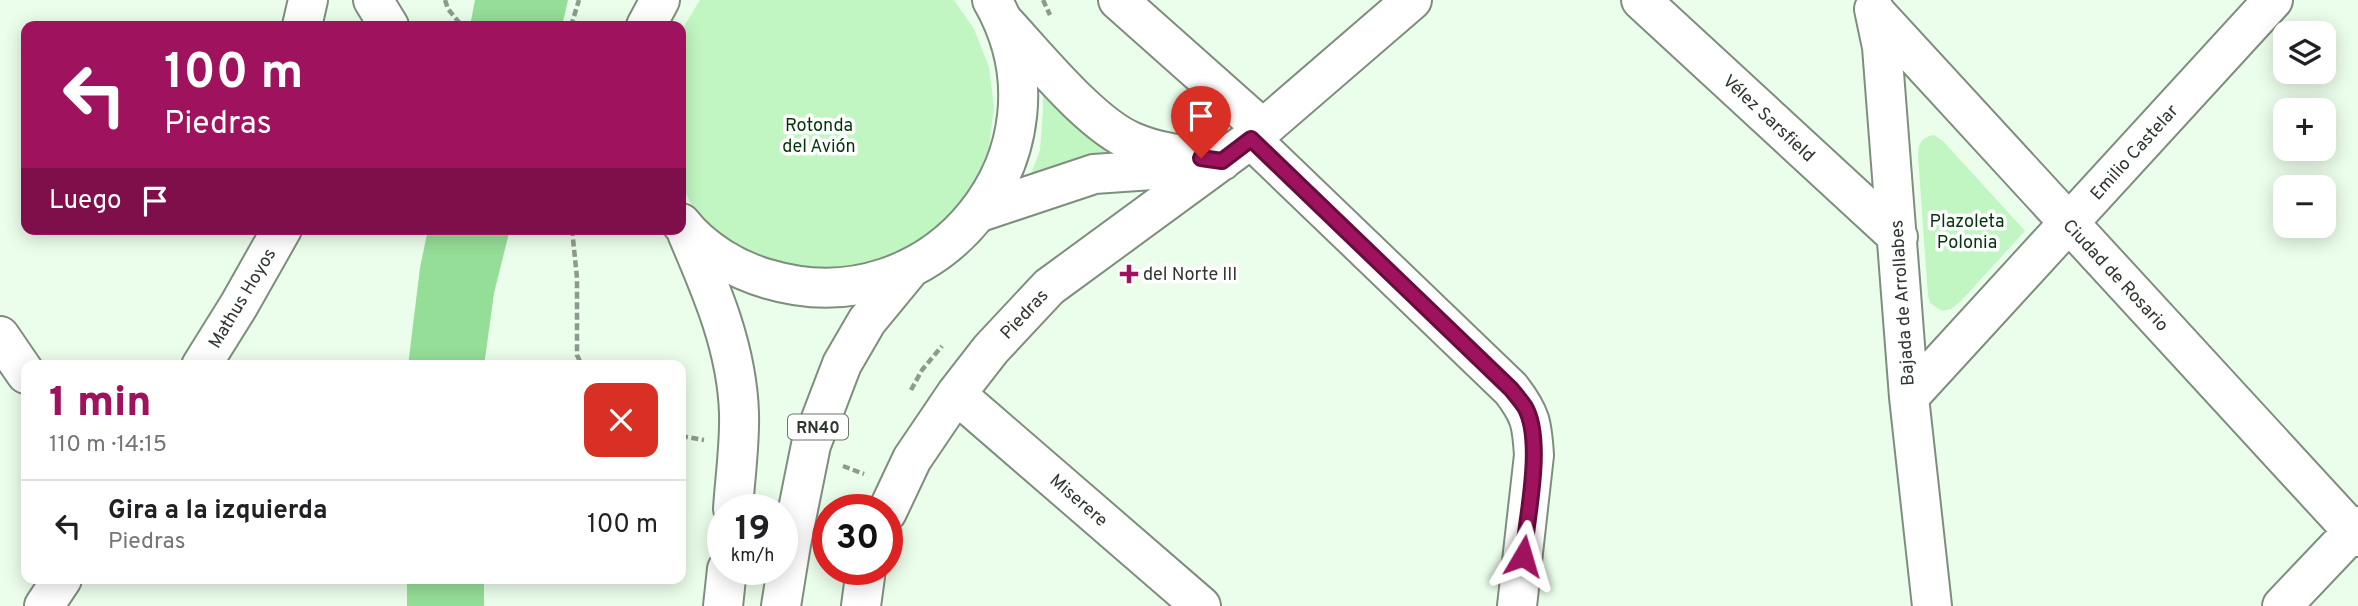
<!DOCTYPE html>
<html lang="es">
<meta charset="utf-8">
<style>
:root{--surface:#fff;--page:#f6f6f6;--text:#202124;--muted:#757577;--line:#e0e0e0;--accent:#9f135e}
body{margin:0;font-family:Overpass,sans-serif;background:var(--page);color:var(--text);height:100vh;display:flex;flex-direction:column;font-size:26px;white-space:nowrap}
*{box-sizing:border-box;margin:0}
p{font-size:23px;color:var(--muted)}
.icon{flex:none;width:38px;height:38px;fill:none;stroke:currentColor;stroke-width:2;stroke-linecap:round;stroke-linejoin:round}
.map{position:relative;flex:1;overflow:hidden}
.details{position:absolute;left:21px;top:360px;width:665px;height:224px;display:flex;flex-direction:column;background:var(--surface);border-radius:14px;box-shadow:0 4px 18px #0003}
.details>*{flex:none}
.top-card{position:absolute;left:21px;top:21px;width:665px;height:214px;border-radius:14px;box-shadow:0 4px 18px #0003;background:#9f135e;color:#fff;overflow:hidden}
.controls{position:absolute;left:2273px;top:21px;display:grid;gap:14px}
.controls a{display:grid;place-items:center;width:63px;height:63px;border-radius:14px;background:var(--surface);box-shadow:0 4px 18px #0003;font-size:35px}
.speed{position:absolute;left:707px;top:494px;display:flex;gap:14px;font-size:35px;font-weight:700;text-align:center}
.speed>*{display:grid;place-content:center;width:91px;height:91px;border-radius:50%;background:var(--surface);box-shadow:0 4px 18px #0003;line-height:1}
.speed small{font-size:18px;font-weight:400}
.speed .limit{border:10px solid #d22;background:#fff;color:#111}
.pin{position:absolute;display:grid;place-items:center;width:60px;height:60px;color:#fff;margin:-72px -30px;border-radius:50% 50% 50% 0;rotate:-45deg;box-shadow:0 0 7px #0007}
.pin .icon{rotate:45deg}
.me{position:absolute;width:77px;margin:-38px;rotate:7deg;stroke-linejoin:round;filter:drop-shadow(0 0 5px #0008)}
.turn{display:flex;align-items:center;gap:24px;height:147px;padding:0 28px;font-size:32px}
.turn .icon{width:91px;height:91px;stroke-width:2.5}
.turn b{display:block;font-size:49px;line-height:60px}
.then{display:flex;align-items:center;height:66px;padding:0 28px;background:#0003;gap:14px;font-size:26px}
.round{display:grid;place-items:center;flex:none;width:74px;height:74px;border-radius:14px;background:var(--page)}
.headline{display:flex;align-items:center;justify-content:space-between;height:119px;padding:0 28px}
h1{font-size:42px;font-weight:800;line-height:52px;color:var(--accent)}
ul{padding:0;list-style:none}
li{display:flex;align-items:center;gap:21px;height:91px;padding:0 28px;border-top:2px solid var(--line)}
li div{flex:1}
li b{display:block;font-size:26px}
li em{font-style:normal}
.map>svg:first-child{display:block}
.green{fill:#c1f6c2}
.water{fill:#94de97}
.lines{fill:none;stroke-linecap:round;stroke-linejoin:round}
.minor-casing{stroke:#7e8e7e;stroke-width:42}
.major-casing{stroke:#7e8e7e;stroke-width:42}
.highway-casing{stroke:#7e8e7e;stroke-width:42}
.path{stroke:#8e9a8e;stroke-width:4.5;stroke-dasharray:7 3.5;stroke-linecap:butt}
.minor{stroke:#fff;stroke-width:38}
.major{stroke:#fff;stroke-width:38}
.highway{stroke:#fff;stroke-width:38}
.route-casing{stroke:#670c3d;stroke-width:18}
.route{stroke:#9f135e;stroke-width:12}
.poi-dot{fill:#9f135e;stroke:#fff;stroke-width:2.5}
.labels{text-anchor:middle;stroke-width:7;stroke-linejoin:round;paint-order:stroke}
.shield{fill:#fff;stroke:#6d726d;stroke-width:2}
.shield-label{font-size:16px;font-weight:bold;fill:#2f362f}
.street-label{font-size:18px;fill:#2f362f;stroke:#fff}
.park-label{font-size:18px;fill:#003608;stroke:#fff}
.poi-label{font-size:18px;fill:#2f362f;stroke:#fff;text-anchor:start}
</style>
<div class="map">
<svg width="2358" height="606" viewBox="0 0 2358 606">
<rect width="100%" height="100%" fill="#ebfdeb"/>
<path class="green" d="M700 0H954L974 29 989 67 994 107 989 147 974 186 950 219 904 255 849 273 792 271 738 249 695 211 681 184V31Z
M1043 80 1115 154 1027 185 1040 150 1043 111Z
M1934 135 1943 141 2025 231 1960 302 1951 309 1942 311 1930 303 1928 296 1918 156C1918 144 1921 137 1934 135Z"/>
<path class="water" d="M475 0H568L562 26H470Z
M428 229H510L494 293 484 366H408L420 268Z
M407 579H484V606H407Z"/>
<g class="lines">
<defs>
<path id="minor" d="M373 0 389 26
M1118 0 1262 128
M1641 0 1898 237
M1874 9 1882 47 1909 397 1932 606
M1875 12 2358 537
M1004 22C1036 56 1091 125 1133 142 1161 154 1192 156 1222 161
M302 26 308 0
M1251 139 1511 389C1531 415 1532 424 1534 455L1517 606
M980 212 1094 174 1181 168
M0 336 26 374
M956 394 1201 606
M1909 397 2273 0
M887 512 912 459 956 394 991 349 1049 287 1251 139 1412 0
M861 606 866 569
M2282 606 2358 526"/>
<path id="major" d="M201 366 239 305 282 229
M44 606 62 579"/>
<path id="highway" d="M646 26 660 0
M681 223C702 250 736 270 768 279 935 329 1079 152 992 0
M687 233C712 291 737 349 739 413 740 444 735 478 733 509
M723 606 727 569
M781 606 791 544 811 445 842 364 867 321 909 270"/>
</defs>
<use href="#minor" class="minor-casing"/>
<use href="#major" class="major-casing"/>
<use href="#highway" class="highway-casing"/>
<path class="path" d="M445 0 448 9 462 26
M1043 0 1050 15
M571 26 579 0
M572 229 577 278V355L582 366
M911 390 922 370 942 346
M681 436 704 440
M843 466 864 474"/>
<use href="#minor" class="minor"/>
<use href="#major" class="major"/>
<use href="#highway" class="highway"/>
</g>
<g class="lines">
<defs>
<path id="route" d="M1201 158 1222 161 1251 139 1511 389C1516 395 1521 401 1525 407 1544 440 1527 518 1523 556"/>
</defs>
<use href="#route" class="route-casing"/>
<use href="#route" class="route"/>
</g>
<path class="poi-dot" d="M1125.5 263.5h7v7h7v7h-7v7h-7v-7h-7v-7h7z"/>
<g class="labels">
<rect class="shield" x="788" y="414.5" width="60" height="25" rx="5"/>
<g class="shield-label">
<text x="818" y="433">RN40</text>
</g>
<g class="street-label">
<text transform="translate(1769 118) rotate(43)" y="6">Vélez Sarsfield</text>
<text transform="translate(2134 152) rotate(-48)" y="6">Emilio Castelar</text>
<text transform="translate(2116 275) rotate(47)" y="6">Ciudad de Rosario</text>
<text transform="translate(242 298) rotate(-59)" y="6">Mathus Hoyos</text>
<text transform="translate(1902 303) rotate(-94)" y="6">Bajada de Arrollabes</text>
<text transform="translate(1024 314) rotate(-47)" y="6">Piedras</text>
<text transform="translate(1079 500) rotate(41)" y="6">Miserere</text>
</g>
<g class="park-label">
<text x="819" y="131">Rotonda<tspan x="819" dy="21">del Avión</tspan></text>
<text x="1967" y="227">Plazoleta<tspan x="1967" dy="21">Polonia</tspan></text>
</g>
<g class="poi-label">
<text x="1143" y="280">del Norte III</text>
</g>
</g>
</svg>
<div class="controls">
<a><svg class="icon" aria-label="layers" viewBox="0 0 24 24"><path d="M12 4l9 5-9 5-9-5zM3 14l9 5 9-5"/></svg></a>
<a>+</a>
<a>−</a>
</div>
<div class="speed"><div>19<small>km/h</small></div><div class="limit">30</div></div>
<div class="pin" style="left:1201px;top:158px;background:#d93025"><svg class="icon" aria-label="arrive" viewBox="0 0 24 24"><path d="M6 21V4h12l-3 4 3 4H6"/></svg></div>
<svg class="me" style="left:1523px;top:556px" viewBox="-20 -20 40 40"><path d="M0-17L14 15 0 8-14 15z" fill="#9f135e" stroke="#fff" stroke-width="4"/></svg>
<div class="top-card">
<div class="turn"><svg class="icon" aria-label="left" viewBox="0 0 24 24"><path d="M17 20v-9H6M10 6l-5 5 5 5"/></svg><div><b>100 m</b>Piedras</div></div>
<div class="then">Luego<svg class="icon" aria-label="arrive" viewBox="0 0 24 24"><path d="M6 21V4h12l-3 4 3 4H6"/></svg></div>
</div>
<section class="details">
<div class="headline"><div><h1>1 min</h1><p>110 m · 14:15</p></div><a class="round" style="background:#d93025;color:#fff"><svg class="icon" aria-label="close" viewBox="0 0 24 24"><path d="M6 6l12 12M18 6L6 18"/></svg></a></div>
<ul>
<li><svg class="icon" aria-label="left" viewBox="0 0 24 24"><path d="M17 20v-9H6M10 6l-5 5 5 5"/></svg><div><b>Gira a la izquierda</b><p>Piedras</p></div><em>100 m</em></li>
</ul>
</section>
</div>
